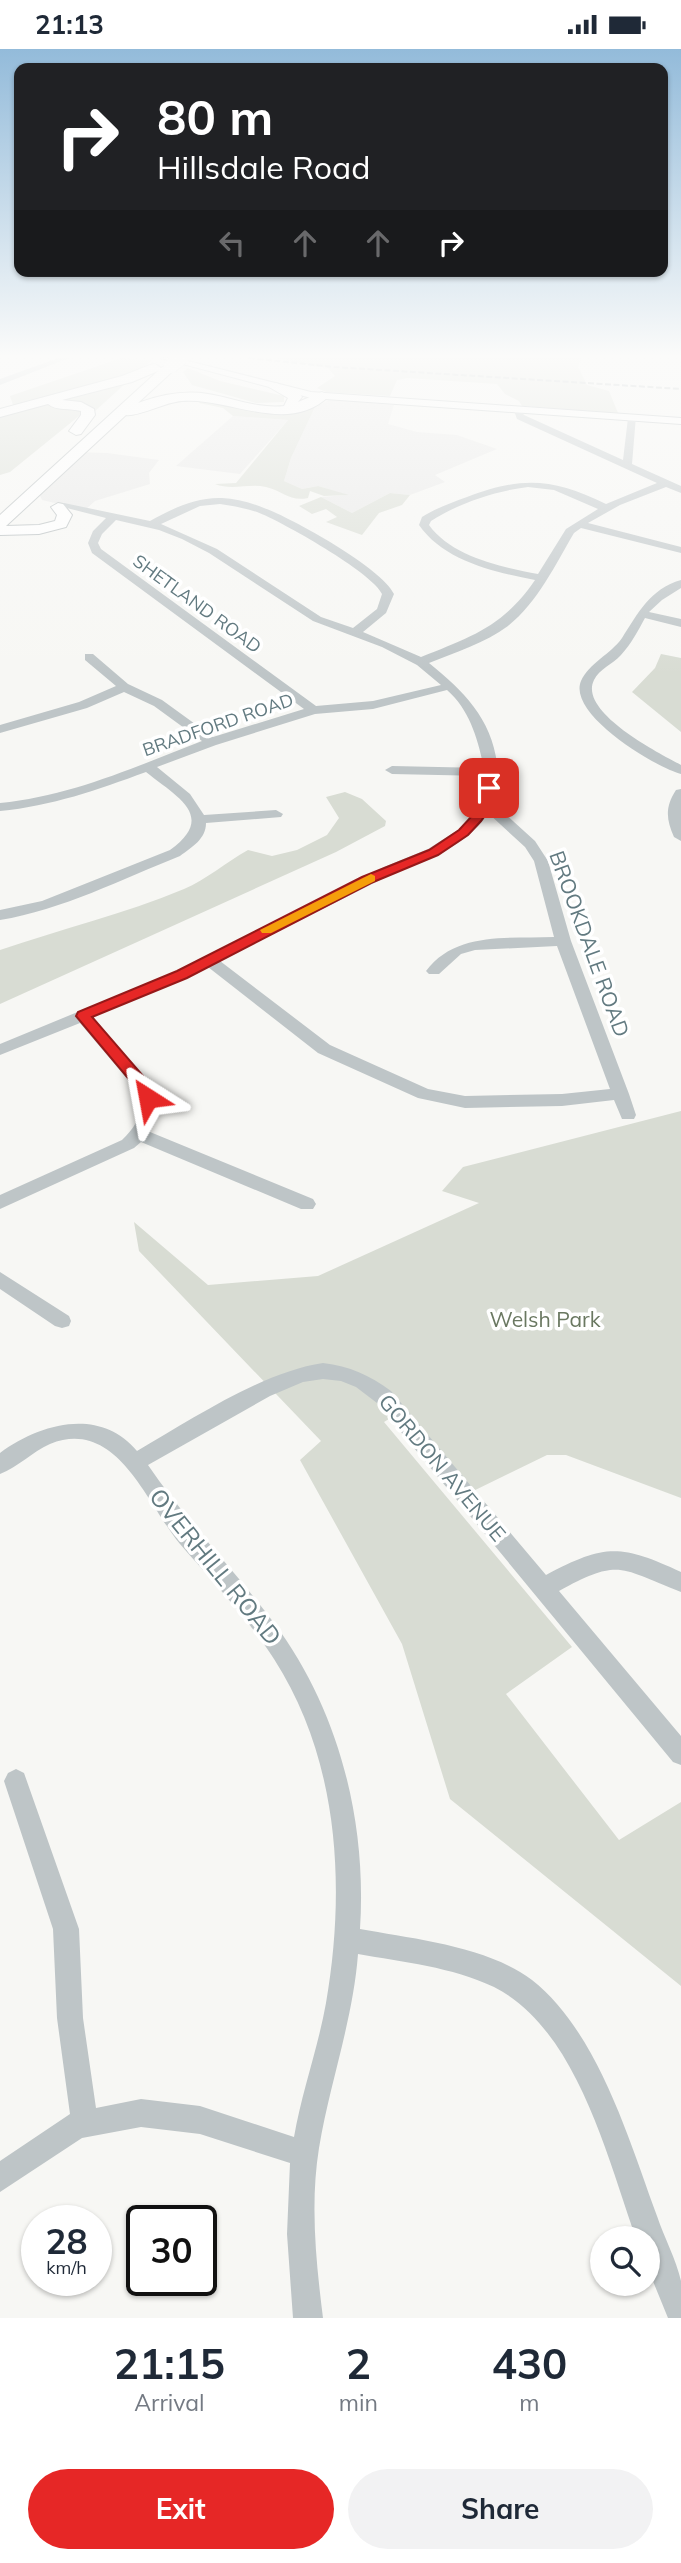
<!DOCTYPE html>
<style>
:root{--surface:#fff;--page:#f2f2f3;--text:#1f2937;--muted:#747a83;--accent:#e62726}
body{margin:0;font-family:Mulish,sans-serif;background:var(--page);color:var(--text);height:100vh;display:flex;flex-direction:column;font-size:26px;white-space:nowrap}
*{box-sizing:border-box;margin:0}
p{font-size:23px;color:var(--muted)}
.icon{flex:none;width:38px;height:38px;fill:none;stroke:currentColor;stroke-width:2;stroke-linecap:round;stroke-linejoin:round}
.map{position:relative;height:2269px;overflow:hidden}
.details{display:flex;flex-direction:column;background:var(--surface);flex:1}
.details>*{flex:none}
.guide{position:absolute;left:14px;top:14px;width:654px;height:214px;border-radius:14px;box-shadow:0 2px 5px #0004;background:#202124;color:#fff;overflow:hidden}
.fabs{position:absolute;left:590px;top:2177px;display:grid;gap:14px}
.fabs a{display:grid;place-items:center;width:70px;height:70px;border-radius:50%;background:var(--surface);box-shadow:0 2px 5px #0004;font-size:35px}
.speed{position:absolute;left:21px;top:2156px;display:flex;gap:14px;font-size:35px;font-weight:700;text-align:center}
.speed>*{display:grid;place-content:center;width:91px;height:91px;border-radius:50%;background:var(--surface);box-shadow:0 2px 5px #0004;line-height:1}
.speed small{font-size:18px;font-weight:400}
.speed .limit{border:4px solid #111;border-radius:10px;background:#fff;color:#111}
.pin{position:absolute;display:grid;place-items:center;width:60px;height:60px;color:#fff;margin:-30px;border-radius:14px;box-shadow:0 4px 10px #0006}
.me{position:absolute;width:77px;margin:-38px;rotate:326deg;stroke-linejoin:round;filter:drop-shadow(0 0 5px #0008)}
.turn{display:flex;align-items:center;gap:24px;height:147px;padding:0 28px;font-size:32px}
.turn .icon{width:91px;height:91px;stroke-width:2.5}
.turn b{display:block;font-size:49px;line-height:60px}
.lanes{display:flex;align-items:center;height:66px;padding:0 28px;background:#0003;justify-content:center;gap:35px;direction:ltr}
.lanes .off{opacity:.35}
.eta{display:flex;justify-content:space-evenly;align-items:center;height:119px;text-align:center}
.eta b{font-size:42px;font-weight:700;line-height:49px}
.cta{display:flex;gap:14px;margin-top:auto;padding:14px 28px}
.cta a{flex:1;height:80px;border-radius:42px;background:var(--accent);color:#fff;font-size:28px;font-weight:700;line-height:80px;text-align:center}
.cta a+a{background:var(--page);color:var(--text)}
.status{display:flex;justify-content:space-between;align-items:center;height:49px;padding:0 35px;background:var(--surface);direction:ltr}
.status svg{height:19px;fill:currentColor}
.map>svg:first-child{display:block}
.built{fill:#e8e8e7}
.green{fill:#d8dcd3}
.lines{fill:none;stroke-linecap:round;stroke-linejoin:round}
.major-casing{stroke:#afb7ba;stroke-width:2}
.highway-casing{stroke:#b1b8ba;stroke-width:2}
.minor{fill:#bec5c7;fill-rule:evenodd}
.major{fill:#fff;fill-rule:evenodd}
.highway{fill:#fff;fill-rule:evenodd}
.rail{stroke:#9da8ac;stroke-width:2;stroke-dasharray:6 2.5;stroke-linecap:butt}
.highway-bridge-casing{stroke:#b1b8ba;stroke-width:15;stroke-linecap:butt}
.highway-bridge{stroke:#fff;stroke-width:14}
.route{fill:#e62726;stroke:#961919;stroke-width:2}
.slow{fill:#f59e0b}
.labels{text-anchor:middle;stroke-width:7;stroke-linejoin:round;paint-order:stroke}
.far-street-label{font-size:18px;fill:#627a80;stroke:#fff}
.street-label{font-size:21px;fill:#627a80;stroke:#fff}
.park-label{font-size:21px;fill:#6a7861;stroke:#fff}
.near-street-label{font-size:24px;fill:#627a80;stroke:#fff}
</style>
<div class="status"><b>21:13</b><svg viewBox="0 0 49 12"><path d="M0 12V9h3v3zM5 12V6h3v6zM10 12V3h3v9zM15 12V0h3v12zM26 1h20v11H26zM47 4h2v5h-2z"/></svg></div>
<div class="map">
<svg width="681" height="2269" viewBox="0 0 681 2269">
<rect width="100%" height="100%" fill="#f7f7f4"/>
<path class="built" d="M329 351 394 356 388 375 417 383 457 386 497 400 435 426 445 433 410 446 390 444 352 464 321 448 346 446 318 437 302 440 284 432 291 409 315 358Z
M233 367 288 371 240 425 176 417Z
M75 403 107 404 159 411 149 424 150 435 95 452 85 461 42 451 37 440Z"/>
<path class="green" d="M121 309 152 312 128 327 127 333 93 364 59 357 84 363 10 423 0 426V360L13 356 10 347Z
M274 309H581L578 318 587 336 609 342 618 364 522 357 519 352 505 345 497 335 407 329 397 331 390 347 326 343 317 339 335 327 328 319Z
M188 319 220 332 284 347V353L256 354 192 336 183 323Z
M201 351 285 364 315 358 291 409 284 432 302 440 318 437 349 446 324 447 310 442 308 449C290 453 283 442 266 438 249 434 232 442 215 435L236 434 288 371 233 367 223 359 199 354Z
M390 444 410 446 402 456 379 464 362 486 326 473 337 468 326 460 312 465 299 457 321 448 352 464Z
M661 605 681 609V683L632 643 655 619Z
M345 743 362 750 386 772 385 777 336 803 0 955V901C61 880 124 865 184 840 206 831 226 813 248 801L272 807 297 801 327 786 339 769 326 748Z
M681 1062V1449L566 1406H547L465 1446 397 1365 384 1373 572 1598 506 1645 619 1791 681 1753V1937L450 1750 402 1595 300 1411 321 1392 139 1202 134 1173 208 1236 318 1227 479 1154 442 1142 463 1118Z"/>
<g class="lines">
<defs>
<path id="major" d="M160 309H176L311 343 681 369V375L311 349Z"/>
<path id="highway" d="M171 313 177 317 175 320 138 354C160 346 184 341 208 345 233 349 258 360 284 357L288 349 269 338 276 334 300 345 302 348 298 353 322 343 329 347C288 387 229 348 182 352 165 353 139 368 126 366L6 477 39 476 55 472 57 466 51 458 58 454 63 455 72 466 66 478 39 485 0 486V466L158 322 132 333 62 351 81 353 94 360 95 366 81 385 76 386 69 382 81 366V362C70 359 56 362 48 355L0 368V360L122 327 150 316 155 315 161 319Z"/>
</defs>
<use href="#major" class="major-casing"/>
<use href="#highway" class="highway-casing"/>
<path class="minor" d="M58 309H69L0 336V330Z
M513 359H519L524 366 623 411 628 369 636 367 632 415 681 437V444L666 438 620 456 588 474 681 498V504L581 479 574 484C555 516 538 553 508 577 485 594 456 603 429 614 465 643 494 672 498 722 499 732 495 744 493 754L535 792 548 812 571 892 629 1045 636 1066 634 1070H622L614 1051 562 1057 465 1059 418 1049 318 1004 208 918 93 968 155 1043 158 1059 150 1083 313 1150 316 1155 313 1160H301L141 1093 134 1099 0 1160V1146L122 1091C137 1076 143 1066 139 1044L80 974 0 1006V995L177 922 384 818 428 800 458 781 472 768 479 755 485 727 392 725 385 721 392 717 484 719C478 691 470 661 447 641L373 660 315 665 216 696 157 718 190 745 204 766 276 761 283 765 281 768 206 774C206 790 192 798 180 807 122 830 62 861 0 871V861L42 852 170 801C217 767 177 748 146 723 97 741 52 757 0 762V754C71 747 135 718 202 692L154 657 124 643 87 659 0 684V676L79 653 116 637 85 611V605H93L128 635 162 651 213 688 304 660 92 504 88 494 93 482 106 469 59 457 64 454 150 472C172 460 195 448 222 449 236 450 250 453 264 459 292 469 382 519 394 545L386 564 363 583 421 608C471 588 504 577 535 531 494 523 444 512 419 476L422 468C436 459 451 454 467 448 522 427 553 429 606 455L657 434 517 370ZM528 438 554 441 598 460 566 480 538 525C502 518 452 508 429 476L431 472C459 454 495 442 528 438ZM220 455C233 457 245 459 257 463 281 472 373 524 382 545L377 560 353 579 321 568 217 500 161 475 200 457ZM116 471 159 481 182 490 209 504 313 572 382 598 417 616 441 636 373 652 316 657 101 500 98 494 102 485ZM488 764 525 798 534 812 554 888C509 890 456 882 426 922L429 925H439L461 905 475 901 557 897 610 1040 562 1045 465 1047 428 1040 330 996 220 912C271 886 323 860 374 834 413 814 464 803 488 764Z
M681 531V539L662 551 649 563 681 570V578L645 569C638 582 631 595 621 606 613 615 599 620 594 631 578 663 659 704 681 716V725C655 718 567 665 581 632 589 614 611 605 622 589 638 564 650 540 681 531Z
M681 740V792L674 788C666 770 665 758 676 741Z
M0 1223 69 1267 71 1272 69 1277 62 1279 55 1277 0 1240Z
M323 1314C350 1317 369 1326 391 1342L546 1526C605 1495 620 1495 681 1523V1543C620 1520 621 1508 559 1542L681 1687V1716L673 1713 377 1354 356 1338 341 1332 323 1330 303 1333 270 1347 148 1416C187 1473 233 1519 274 1574 339 1661 367 1772 360 1880 414 1890 487 1897 532 1931 598 1983 629 2091 657 2167 664 2188 676 2210 681 2232 681 2243 681 2257 681 2269H668L648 2220V2189H636C607 2108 577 1980 494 1938 452 1918 403 1913 358 1905 353 1971 330 2033 319 2099 310 2155 316 2213 323 2269H293L287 2185 290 2114 200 2085 141 2078 82 2089 0 2143V2112L70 2065 57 1969 53 1880 4 1732 8 1724 16 1720 24 1724 79 1880 83 1969 96 2059 141 2050 200 2057 294 2088C302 2042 318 1999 326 1954 346 1838 339 1711 274 1610 247 1568 212 1532 180 1495 146 1454 117 1368 50 1395 32 1403 18 1418 0 1425V1404C41 1374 100 1358 137 1402 191 1371 262 1323 323 1314Z"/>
<use href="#major" class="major"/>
<use href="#highway" class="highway"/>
<path class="rail" d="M249 309 334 318 681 340"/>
<defs>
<path id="highway-bridge" d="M171 317 181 309"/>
</defs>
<use href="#highway-bridge" class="highway-bridge-casing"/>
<use href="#highway-bridge" class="highway-bridge"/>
</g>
<linearGradient id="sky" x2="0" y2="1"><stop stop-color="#93bbda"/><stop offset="0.49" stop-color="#fbfbfa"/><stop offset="1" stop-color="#fbfbfa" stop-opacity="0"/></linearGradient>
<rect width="681" height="626" fill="url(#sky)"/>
<path class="route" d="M489 735 495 739 493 755 481 772 468 786 438 806 371 834 187 929 92 968 144 1028 156 1049 154 1052H143L133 1035 76 967 78 963 177 922 362 828 429 801 459 781 472 767 480 755 483 739Z"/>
<path class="slow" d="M371 825 375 827V832L271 884H262L260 881Z"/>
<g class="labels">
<g class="far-street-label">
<text transform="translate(197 555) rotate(36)" y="6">SHETLAND ROAD</text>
<text transform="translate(218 676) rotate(-19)" y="6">BRADFORD ROAD</text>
</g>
<g class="street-label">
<text transform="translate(589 895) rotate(70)" y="7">BROOKDALE ROAD</text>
<text transform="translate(442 1419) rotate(50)" y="7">GORDON AVENUE</text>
</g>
<g class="park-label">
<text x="545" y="1278">Welsh Park</text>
</g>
<g class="near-street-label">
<text transform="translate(215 1518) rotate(51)" y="8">OVERHILL ROAD</text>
</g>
</g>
</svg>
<div class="fabs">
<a><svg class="icon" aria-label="search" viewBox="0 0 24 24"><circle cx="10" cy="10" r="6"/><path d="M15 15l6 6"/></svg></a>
</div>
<div class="speed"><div>28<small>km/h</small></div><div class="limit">30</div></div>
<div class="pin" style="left:489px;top:739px;background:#d93025"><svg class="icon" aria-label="arrive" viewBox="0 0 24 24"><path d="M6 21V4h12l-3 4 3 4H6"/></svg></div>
<svg class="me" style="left:148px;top:1049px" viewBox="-20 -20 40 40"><path d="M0-17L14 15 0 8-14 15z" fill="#e62726" stroke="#fff" stroke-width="4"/></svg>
<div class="guide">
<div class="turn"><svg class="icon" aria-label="right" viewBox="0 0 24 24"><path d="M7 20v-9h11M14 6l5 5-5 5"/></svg><div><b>80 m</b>Hillsdale Road</div></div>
<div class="lanes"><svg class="icon off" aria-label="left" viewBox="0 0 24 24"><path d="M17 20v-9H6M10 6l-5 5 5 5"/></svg><svg class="icon off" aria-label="ahead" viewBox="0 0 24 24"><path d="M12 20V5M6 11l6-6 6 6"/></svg><svg class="icon off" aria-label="ahead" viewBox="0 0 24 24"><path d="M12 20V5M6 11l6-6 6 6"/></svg><svg class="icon" aria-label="right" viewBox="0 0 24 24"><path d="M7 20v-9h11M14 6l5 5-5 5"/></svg></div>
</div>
</div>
<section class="details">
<div class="eta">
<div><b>21:15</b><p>Arrival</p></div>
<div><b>2</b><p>min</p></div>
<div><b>430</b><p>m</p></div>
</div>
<div class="cta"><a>Exit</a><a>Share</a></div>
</section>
